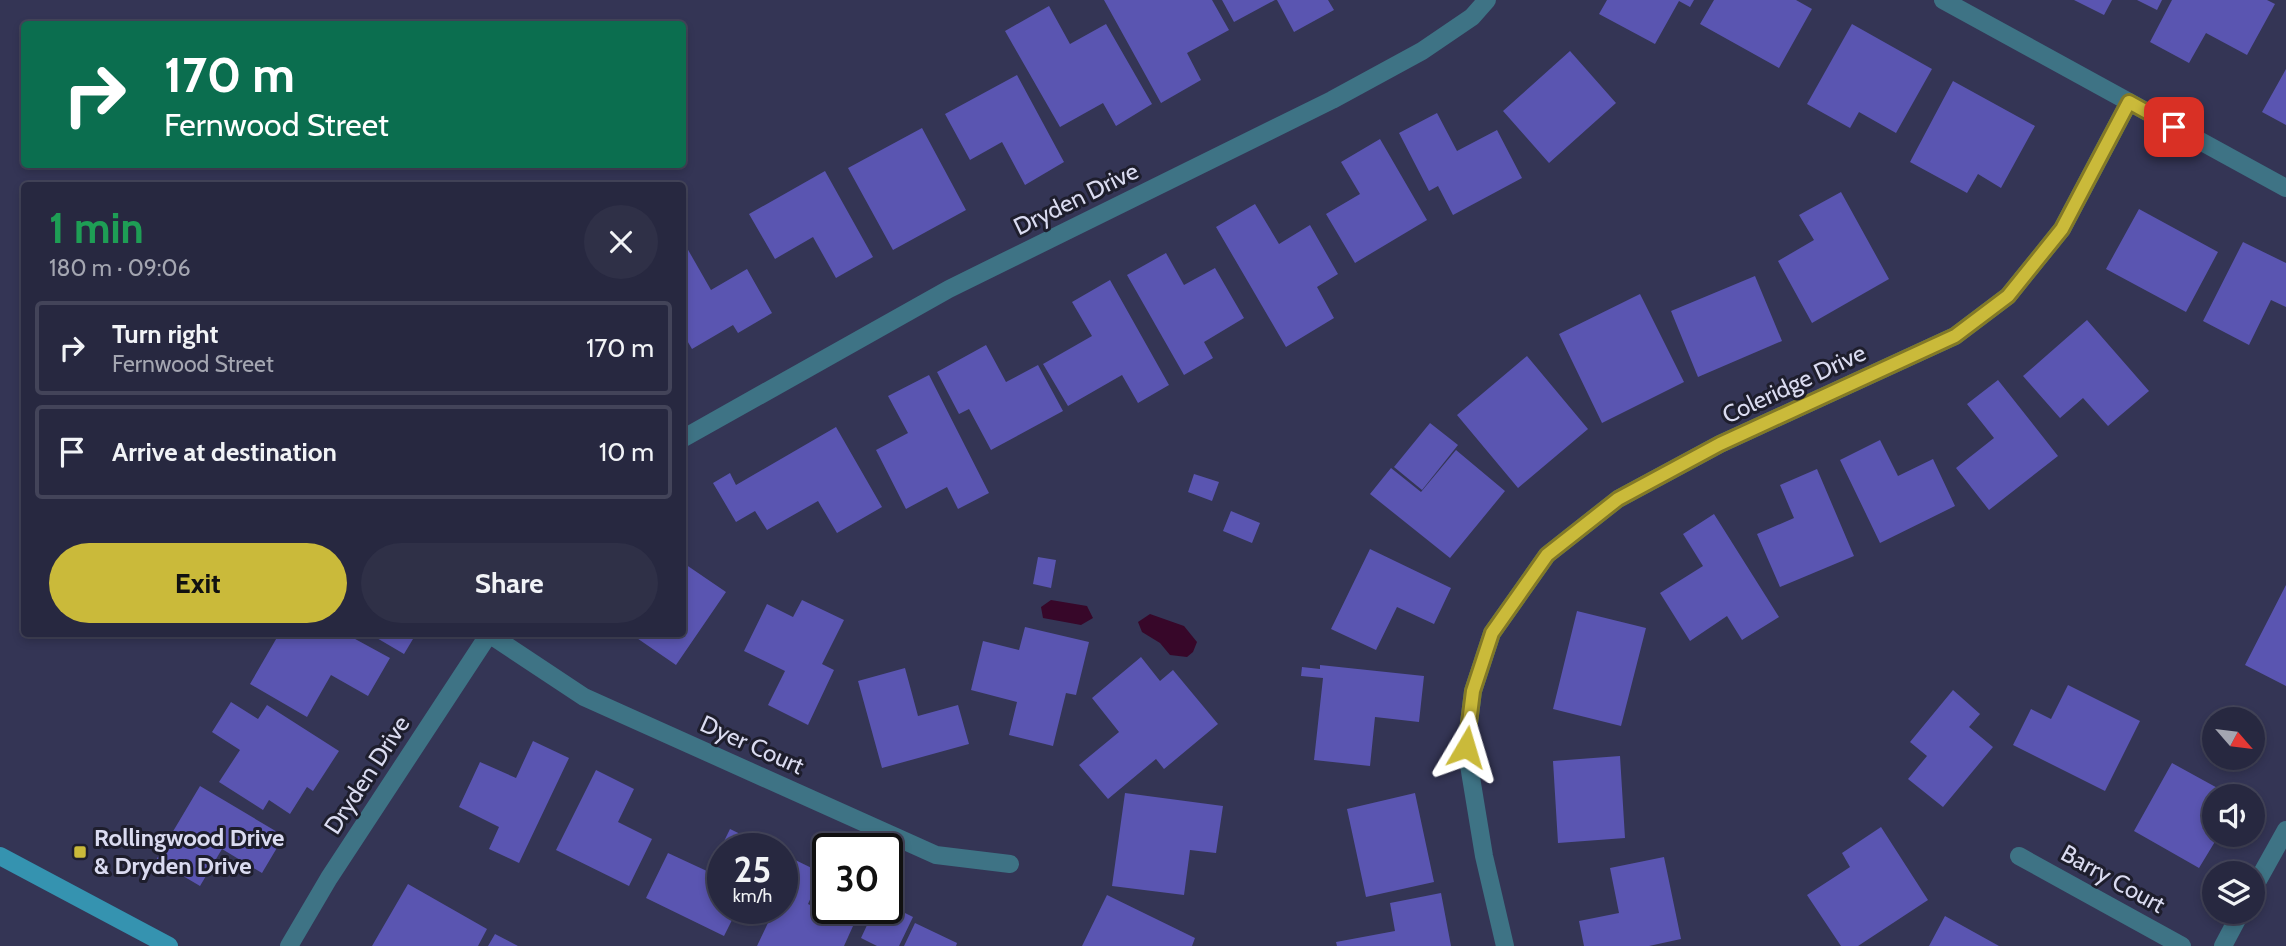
<!DOCTYPE html>
<meta charset="utf-8">
<style>
:root{--surface:#272840;--page:#2f3047;--text:#f1f3f6;--muted:#a4a6b1;--line:#434459;--accent:#caba3a}
body{margin:0;font-family:Cabin,sans-serif;background:var(--page);color:var(--text);height:100vh;display:flex;flex-direction:column;font-size:26px;white-space:nowrap}
*{box-sizing:border-box;margin:0}
p{font-size:23px;color:var(--muted)}
.icon{flex:none;width:38px;height:38px;fill:none;stroke:currentColor;stroke-width:2;stroke-linecap:round;stroke-linejoin:round}
.map{position:relative;flex:1;overflow:hidden}
.side{position:absolute;left:21px;top:182px;width:665px;height:455px;display:flex;flex-direction:column;background:var(--surface);border-radius:7px;box-shadow:0 4px 10px #0003,0 0 0 2px var(--line)}
.side>*{flex:none}
.guide{position:absolute;left:21px;top:21px;width:665px;height:147px;border-radius:7px;box-shadow:0 4px 10px #0003,0 0 0 2px var(--line);background:#0b6e4f;color:#fff;overflow:hidden}
.needle{width:46px;rotate:118deg}
.buttons{position:absolute;left:2202px;top:707px;display:grid;gap:14px}
.buttons a{display:grid;place-items:center;width:63px;height:63px;border-radius:50%;background:var(--surface);box-shadow:0 4px 10px #0003,0 0 0 2px var(--line);font-size:35px}
.speed{position:absolute;left:707px;top:833px;display:flex;gap:14px;font-size:35px;font-weight:700;text-align:center}
.speed>*{display:grid;place-content:center;width:91px;height:91px;border-radius:50%;background:var(--surface);box-shadow:0 4px 10px #0003,0 0 0 2px var(--line);line-height:1}
.speed small{font-size:18px;font-weight:400}
.speed .limit{border:4px solid #111;border-radius:10px;background:#fff;color:#111}
.pin{position:absolute;display:grid;place-items:center;width:60px;height:60px;color:#fff;margin:-30px;border-radius:14px;box-shadow:0 4px 10px #0006}
.me{position:absolute;width:77px;margin:-38px;rotate:7deg;stroke-linejoin:round;filter:drop-shadow(0 0 5px #0008)}
.turn{display:flex;align-items:center;gap:24px;height:147px;padding:0 28px;font-size:32px}
.turn .icon{width:91px;height:91px;stroke-width:2.5}
.turn b{display:block;font-size:49px;line-height:60px}
.round{display:grid;place-items:center;flex:none;width:74px;height:74px;border-radius:37px;background:var(--page)}
.headline{display:flex;align-items:center;justify-content:space-between;height:119px;padding:0 28px}
h1{font-size:42px;font-weight:700;line-height:52px;color:#1e9e55}
.primary-button{display:flex;gap:14px;margin-top:auto;padding:14px 28px}
.primary-button a{flex:1;height:80px;border-radius:42px;background:var(--accent);color:#111;font-size:28px;font-weight:700;line-height:80px;text-align:center}
.primary-button a+a{background:var(--page);color:var(--text)}
ul{padding:0;list-style:none}
li{display:flex;align-items:center;gap:21px;height:94px;margin:0 14px 10px;padding:0 14px;border:4px solid var(--line);border-radius:7px}
li div{flex:1}
li b{display:block;font-size:26px}
li em{font-style:normal}
.map>svg:first-child{display:block}
.water{fill:#370729}
.building{fill:#5a55b1}
.lines{fill:none;stroke-linecap:round;stroke-linejoin:round}
.street{stroke:#3e7385;stroke-width:18}
.secondary{stroke:#3593b0;stroke-width:18}
.route-casing{stroke:#837926;stroke-width:18}
.route{stroke:#caba3a;stroke-width:12}
.poi-dot{fill:#caba3a;stroke:#1e1e2d;stroke-width:2.5}
.labels{text-anchor:middle;stroke-width:6;stroke-linejoin:round;paint-order:stroke}
.street-label{font-size:24px;fill:#dadbf0;stroke:#1e1e2d}
.poi-label{font-size:24px;font-weight:bold;fill:#dadbf0;stroke:#1e1e2d;text-anchor:start}
</style>
<div class="map">
<svg width="2286" height="946" viewBox="0 0 2286 946">
<rect width="100%" height="100%" fill="#343555"/>
<path class="water" d="M1051 600 1087 606 1093 618 1081 625 1043 618 1041 607Z
M1150 614 1184 626 1197 642 1193 652 1187 657 1170 655 1160 643 1142 632 1138 622Z"/>
<path class="building" d="M1104 0H1212L1229 30 1187 53 1201 80 1161 103Z
M1222 0H1275L1234 22Z
M1277 0H1328L1334 10 1294 32Z
M1607 0H1694L1690 7 1679 1 1655 44 1599 14Z
M1714 0H1796L1812 9 1779 68 1700 24Z
M2074 0H2112L2104 15Z
M2137 0H2162L2157 10Z
M2172 0H2267L2275 4 2247 55 2206 33 2189 63 2150 42Z
M1049 6 1070 44 1106 24 1152 104 1116 126 1103 103 1060 127 1005 31Z
M1852 24 1932 69 1896 133 1859 112 1850 128 1807 104Z
M1570 51 1616 103 1549 163 1503 111Z
M2286 69V125L2262 112Z
M1017 75 1064 162 1025 185 1002 142 970 160 945 114Z
M1953 81 2035 126 2001 188 1978 174 1967 193 1910 162Z
M1437 113 1457 151 1497 130 1522 178 1453 215 1438 186 1429 191 1399 133Z
M922 128 966 210 893 250 848 168Z
M1380 139 1427 220 1355 263 1326 214 1360 194 1341 162Z
M825 171 873 257 836 278 813 237 775 259 749 214Z
M1841 192 1889 279 1812 323 1778 261 1814 240 1799 215Z
M1255 204 1279 244 1310 225 1338 274 1317 287 1334 318 1286 347 1216 227Z
M2139 209 2218 252 2186 312 2106 269Z
M2243 242 2286 263V307L2271 300 2249 345 2203 321Z
M687 248 711 290 747 269 772 313 738 333 733 325 692 349 682 332V251Z
M1166 253 1184 285 1215 268 1244 318 1204 342 1213 358 1184 375 1127 275Z
M1755 276 1782 341 1698 377 1671 311Z
M1110 280 1169 385 1138 403 1122 375 1068 406 1043 364 1092 336 1072 302Z
M1640 294 1684 382 1602 423 1559 334Z
M2087 320 2149 391 2108 426 2083 398 2060 418 2023 376Z
M986 345 1006 382 1038 365 1063 411 991 450 969 409 959 414 937 372Z
M1527 356 1588 429 1518 488 1457 415Z
M929 375 989 493 958 509 947 487 906 509 876 450 908 433 888 396Z
M1998 380 2058 456 1989 510 1956 468 1994 438 1967 404Z
M1430 423 1458 445 1422 490 1394 467Z
M836 427 882 507 837 533 818 501 767 530 755 511 736 522 713 483 730 473 736 485Z
M1880 440 1898 476 1933 459 1955 506 1880 543 1840 460Z
M1456 450 1505 491 1450 558 1370 494 1391 468 1421 492Z
M1817 469 1854 556 1780 587 1757 534 1794 518 1780 485Z
M1194 474 1219 482 1212 501 1188 492Z
M1231 511 1260 523 1252 543 1223 531Z
M1714 514 1779 617 1742 640 1727 616 1690 641 1660 593 1703 566 1683 534Z
M1370 549 1451 588 1434 624 1397 607 1376 650 1331 629Z
M1038 557 1056 560 1051 588 1033 584Z
M682 562 726 592 676 665 631 634H682Z
M2286 585V686L2245 665Z
M802 600 844 620 822 664 834 670 808 725 768 705 785 671 744 651 767 604 793 617Z
M1577 611 1646 628 1621 726 1553 709Z
M1025 627 1089 642 1076 695 1066 693 1053 746 1009 735 1017 702 971 690 983 641 1019 650Z
M279 634H346L390 658 368 696 331 675 307 717 250 684Z
M370 634H416L404 654Z
M1141 657 1160 681 1173 670 1218 724 1164 769 1156 759 1108 799 1079 765 1119 732 1092 698Z
M1320 665 1424 676 1419 722 1375 717 1370 766 1314 760 1323 678 1301 676 1302 667 1320 669Z
M905 668 918 716 958 705 969 744 882 768 858 681Z
M2068 685 2140 721 2105 791 2013 745 2031 709 2051 719Z
M1953 690 1980 714 1969 727 1993 747 1943 807 1908 779 1927 756 1910 742Z
M231 702 258 719 267 705 339 751 313 791 307 787 290 814 269 800 263 810 219 782 240 750 212 732Z
M533 741 569 758 519 863 489 849 499 827 459 807 480 762 516 778Z
M1620 756 1625 838 1558 843 1553 761Z
M2172 763 2232 796H2214V835H2219L2199 868 2134 831Z
M596 770 634 789 618 822 652 839 629 886 556 850Z
M200 786 284 836 262 873 222 849 200 886 156 860Z
M1125 793 1223 806 1216 853 1190 850 1184 895 1112 886Z
M1415 793 1434 882 1366 897 1347 809Z
M1881 827 1928 900 1858 946H1841L1807 895 1850 867 1842 853Z
M730 829 771 849H723V908H738L724 936 646 898 668 853 709 872Z
M787 856 822 873 808 904 853 926 844 946H757L775 908H782V865Z
M1664 857 1681 939 1649 946H1584L1579 921 1619 913 1610 868Z
M408 884 487 929 478 946H372Z
M1441 893 1451 946H1337L1336 942 1395 931 1390 903Z
M1107 895 1195 938 1192 946H1082Z
M887 904 913 917 899 946H877L861 938 875 908H887Z
M1945 916 1999 946H1929Z
M915 923 957 943 956 946H904Z
M495 934 518 946H488Z"/>
<g class="lines">
<path class="street" d="M1943 0 2286 188
M682 439 949 289 1332 100 1422 51 1472 17 1487 0
M489 634 584 697 936 855 1010 864
M2019 856 2182 946
M2252 891 2286 830
M289 946 329 878 489 634
M1505 946 1484 856 1466 747 1473 691 1492 633 1547 555 1618 499 1720 444 1955 336 2008 296 2062 229 2129 102
M2223 946 2241 912"/>
<path class="secondary" d="M0 856 169 946"/>
</g>
<g class="lines">
<defs>
<path id="route" d="M1466 747 1473 691 1492 633 1547 555 1618 499 1720 444 1955 336 2008 296 2062 229 2129 102 2174 127"/>
</defs>
<use href="#route" class="route-casing"/>
<use href="#route" class="route"/>
</g>
<rect class="poi-dot" x="73" y="845" width="14" height="14" rx="3.5"/>
<g class="labels">
<g class="street-label">
<text transform="translate(1076 199) rotate(-26)" y="8">Dryden Drive</text>
<text transform="translate(1794 384) rotate(-25)" y="8">Coleridge Drive</text>
<text transform="translate(752 745) rotate(24)" y="8">Dyer Court</text>
<text transform="translate(367 775) rotate(-57)" y="8">Dryden Drive</text>
<text transform="translate(2113 879) rotate(29)" y="8">Barry Court</text>
</g>
<g class="poi-label">
<text x="94" y="846">Rollingwood Drive<tspan x="94" dy="28">&amp; Dryden Drive</tspan></text>
</g>
</g>
</svg>
<div class="buttons">
<a><svg class="needle" viewBox="-14 -14 28 28"><path d="M0-13l5 13h-10z" fill="#e53935"/><path d="M0 13l5-13h-10z" fill="#a4a6b1"/></svg></a>
<a><svg class="icon" aria-label="sound" viewBox="0 0 24 24"><path d="M4 9h4l5-4v14l-5-4H4zM17 9q2 3 0 6"/></svg></a>
<a><svg class="icon" aria-label="layers" viewBox="0 0 24 24"><path d="M12 4l9 5-9 5-9-5zM3 14l9 5 9-5"/></svg></a>
</div>
<div class="speed"><div>25<small>km/h</small></div><div class="limit">30</div></div>
<div class="pin" style="left:2174px;top:127px;background:#d93025"><svg class="icon" aria-label="arrive" viewBox="0 0 24 24"><path d="M6 21V4h12l-3 4 3 4H6"/></svg></div>
<svg class="me" style="left:1466px;top:747px" viewBox="-20 -20 40 40"><path d="M0-17L14 15 0 8-14 15z" fill="#caba3a" stroke="#fff" stroke-width="4"/></svg>
<div class="guide">
<div class="turn"><svg class="icon" aria-label="right" viewBox="0 0 24 24"><path d="M7 20v-9h11M14 6l5 5-5 5"/></svg><div><b>170 m</b>Fernwood Street</div></div>
</div>
<section class="side">
<div class="headline"><div><h1>1 min</h1><p>180 m · 09:06</p></div><a class="round"><svg class="icon" aria-label="close" viewBox="0 0 24 24"><path d="M6 6l12 12M18 6L6 18"/></svg></a></div>
<ul>
<li><svg class="icon" aria-label="right" viewBox="0 0 24 24"><path d="M7 20v-9h11M14 6l5 5-5 5"/></svg><div><b>Turn right</b><p>Fernwood Street</p></div><em>170 m</em></li>
<li><svg class="icon" aria-label="arrive" viewBox="0 0 24 24"><path d="M6 21V4h12l-3 4 3 4H6"/></svg><div><b>Arrive at destination</b></div><em>10 m</em></li>
</ul>
<div class="primary-button"><a>Exit</a><a>Share</a></div>
</section>
</div>
